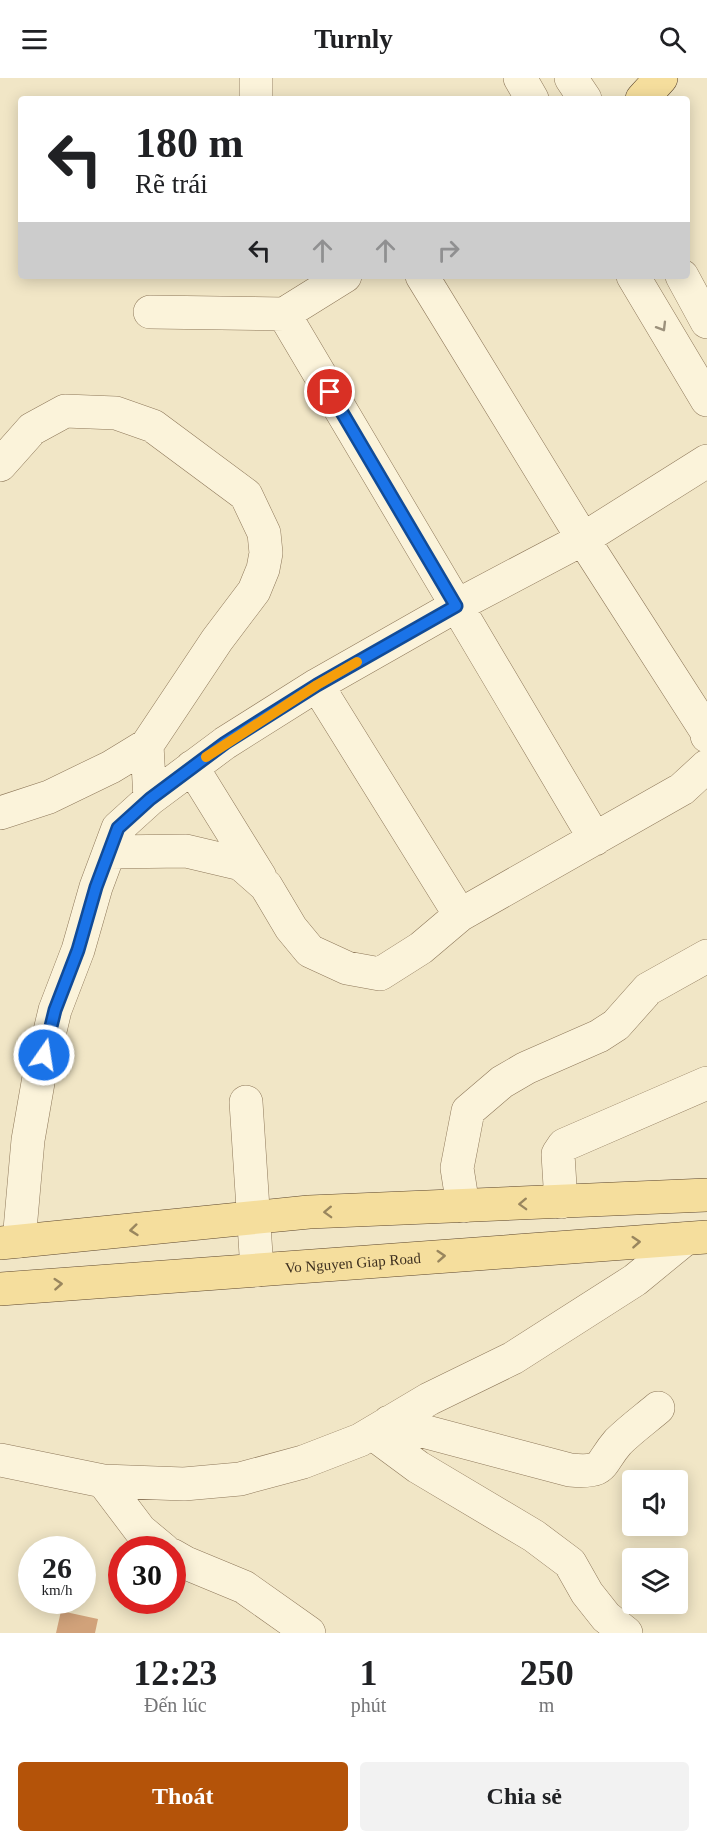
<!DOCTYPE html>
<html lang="vi">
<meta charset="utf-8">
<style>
:root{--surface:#fff;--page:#f2f2f2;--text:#202124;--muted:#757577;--accent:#b45309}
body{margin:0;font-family:"Times New Roman",serif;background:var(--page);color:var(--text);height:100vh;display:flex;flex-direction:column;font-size:22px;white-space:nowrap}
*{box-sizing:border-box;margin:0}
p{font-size:20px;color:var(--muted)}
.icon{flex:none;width:33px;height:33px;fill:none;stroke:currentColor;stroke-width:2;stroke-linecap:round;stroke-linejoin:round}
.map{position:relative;height:1555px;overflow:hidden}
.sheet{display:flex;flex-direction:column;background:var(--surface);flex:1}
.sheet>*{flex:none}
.banner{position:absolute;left:18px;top:18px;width:672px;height:183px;border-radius:6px;box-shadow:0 3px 15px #0003;background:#fff;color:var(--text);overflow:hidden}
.fabs{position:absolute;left:622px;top:1392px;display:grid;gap:12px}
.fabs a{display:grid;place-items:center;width:66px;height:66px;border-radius:6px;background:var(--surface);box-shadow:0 3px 15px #0003;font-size:30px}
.speed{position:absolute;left:18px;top:1458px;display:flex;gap:12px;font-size:30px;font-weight:700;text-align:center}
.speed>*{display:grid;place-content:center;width:78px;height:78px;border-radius:50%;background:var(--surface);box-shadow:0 3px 15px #0003;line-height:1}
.speed small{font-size:15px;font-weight:400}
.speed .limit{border:9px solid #d22;background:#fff;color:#111}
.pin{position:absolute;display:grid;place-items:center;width:51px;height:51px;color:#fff;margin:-26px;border:3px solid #fff;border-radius:50%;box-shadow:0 2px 6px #0007}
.me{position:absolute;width:66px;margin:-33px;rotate:13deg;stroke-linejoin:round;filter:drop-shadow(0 0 4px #0008)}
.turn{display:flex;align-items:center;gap:21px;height:126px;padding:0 18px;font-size:27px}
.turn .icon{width:78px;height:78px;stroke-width:2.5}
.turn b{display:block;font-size:42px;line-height:51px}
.lanes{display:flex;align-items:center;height:57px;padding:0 18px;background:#0003;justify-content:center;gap:30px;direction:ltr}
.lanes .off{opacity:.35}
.eta{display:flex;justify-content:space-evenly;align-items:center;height:102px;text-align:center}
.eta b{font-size:36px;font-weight:800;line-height:42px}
.action{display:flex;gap:12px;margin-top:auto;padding:12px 18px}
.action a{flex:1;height:69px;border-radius:6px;background:var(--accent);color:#fff;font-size:24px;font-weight:800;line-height:69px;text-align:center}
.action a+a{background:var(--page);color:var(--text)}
header{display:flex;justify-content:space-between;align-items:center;height:78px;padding:0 18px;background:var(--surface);font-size:27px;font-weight:800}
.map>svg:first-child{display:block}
.building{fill:#d1a27a}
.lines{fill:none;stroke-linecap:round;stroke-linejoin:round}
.minor-casing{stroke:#8e785a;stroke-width:34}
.major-casing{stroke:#5c462e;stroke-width:34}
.minor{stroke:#fbf3da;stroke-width:33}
.major{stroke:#f5de9d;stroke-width:33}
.oneway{stroke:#9c917c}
.oneway2{stroke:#99865e}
.route-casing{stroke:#114b97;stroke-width:15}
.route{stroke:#1a73e8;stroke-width:10}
.slow{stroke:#f59e0b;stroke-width:10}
.labels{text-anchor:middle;stroke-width:4.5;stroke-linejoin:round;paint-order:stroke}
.street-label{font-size:15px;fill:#3d2f1f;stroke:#f8f0d6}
</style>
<header><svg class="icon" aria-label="menu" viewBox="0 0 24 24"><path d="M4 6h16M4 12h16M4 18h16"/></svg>Turnly<svg class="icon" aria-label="search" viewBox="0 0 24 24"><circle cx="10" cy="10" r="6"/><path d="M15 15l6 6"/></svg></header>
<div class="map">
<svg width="707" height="1555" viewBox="0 0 707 1555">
<rect width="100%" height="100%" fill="#f1e6c6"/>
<path class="building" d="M61 1533 98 1541 95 1555H56Z"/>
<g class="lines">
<defs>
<path id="minor" d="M256 0V21
M520 0 532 21
M571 0 585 21
M422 198 583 461 707 654V658
M633 198 707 322
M682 198 707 244
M150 234 284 236 345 198
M284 236 595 761
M0 387 32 351 65 333 116 335 153 348 246 417 264 455 266 475 263 491 254 513 217 562 147 667 150 721
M317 607 460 837
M192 689 260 799
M0 735 49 719 111 689 147 667
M109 774 186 773 241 786 266 808 291 850 310 873 347 890 380 896 421 870 460 837 682 711 707 688
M246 1024 257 1192
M561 1124 558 1076 564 1067 707 1005
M463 1128 457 1090 468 1033 502 1004 526 990 599 958 616 947 648 911 707 878
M19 1163 28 1062 39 999 55 932 78 872 96 809 118 750 150 721 225 665 317 607 456 528 583 461 707 383
M389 1344 570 1392C607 1395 598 1387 618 1364 630 1352 645 1341 658 1330
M372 1355 418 1389 534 1458 570 1485 587 1515 606 1539 626 1555
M0 1382 103 1403 184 1406 240 1401 303 1384 360 1362 429 1321 513 1280 635 1202 685 1161
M103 1403 140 1452 164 1472
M172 1477 186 1485 244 1509 309 1555"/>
<g id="major">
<path d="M642 21 661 0"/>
<path d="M0 1165 309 1134 707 1117"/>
<path id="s1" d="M0 1211 707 1159"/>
</g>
</defs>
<use href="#minor" class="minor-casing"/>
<use href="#major" class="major-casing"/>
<use href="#minor" class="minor"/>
<use href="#major" class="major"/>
</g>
<defs><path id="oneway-chevron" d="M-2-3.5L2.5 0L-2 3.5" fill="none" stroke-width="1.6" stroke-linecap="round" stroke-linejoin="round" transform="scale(1.5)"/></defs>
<use class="oneway" href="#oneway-chevron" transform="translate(662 249) rotate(59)"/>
<g class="oneway2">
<use href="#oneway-chevron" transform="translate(523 1126) rotate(178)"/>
<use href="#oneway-chevron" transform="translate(328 1134) rotate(178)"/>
<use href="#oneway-chevron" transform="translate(134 1152) rotate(174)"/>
<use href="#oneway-chevron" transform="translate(636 1164) rotate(-4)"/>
<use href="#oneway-chevron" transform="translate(441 1178) rotate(-4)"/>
<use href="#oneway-chevron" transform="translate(58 1206) rotate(-4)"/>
</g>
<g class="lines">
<defs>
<path id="route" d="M44 977 55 932 78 872 96 809 118 750 150 721 225 665 317 607 456 528 330 314"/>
</defs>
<use href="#route" class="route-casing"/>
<use href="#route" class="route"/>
<path class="slow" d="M206 679 317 607 357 584"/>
</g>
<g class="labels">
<g class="street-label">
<text dy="5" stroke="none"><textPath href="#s1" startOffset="354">Vo Nguyen Giap Road</textPath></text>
</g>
</g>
</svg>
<div class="fabs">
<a><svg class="icon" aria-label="sound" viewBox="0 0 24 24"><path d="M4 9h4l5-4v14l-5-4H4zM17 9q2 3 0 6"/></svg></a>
<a><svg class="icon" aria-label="layers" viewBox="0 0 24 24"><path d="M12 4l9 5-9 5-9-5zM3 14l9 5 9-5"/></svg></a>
</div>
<div class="speed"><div>26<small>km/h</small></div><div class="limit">30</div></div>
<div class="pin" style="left:330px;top:314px;background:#d93025"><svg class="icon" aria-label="arrive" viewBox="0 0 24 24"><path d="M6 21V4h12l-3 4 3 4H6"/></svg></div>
<svg class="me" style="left:44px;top:977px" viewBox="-20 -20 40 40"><circle r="17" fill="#1a73e8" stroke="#fff" stroke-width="3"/><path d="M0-11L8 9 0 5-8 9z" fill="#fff"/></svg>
<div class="banner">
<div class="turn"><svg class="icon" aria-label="left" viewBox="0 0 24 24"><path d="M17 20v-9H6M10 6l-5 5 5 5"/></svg><div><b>180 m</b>Rẽ trái</div></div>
<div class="lanes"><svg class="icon" aria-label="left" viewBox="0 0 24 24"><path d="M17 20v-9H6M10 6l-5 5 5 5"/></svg><svg class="icon off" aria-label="ahead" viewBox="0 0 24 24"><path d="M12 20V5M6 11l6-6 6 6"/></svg><svg class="icon off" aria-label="ahead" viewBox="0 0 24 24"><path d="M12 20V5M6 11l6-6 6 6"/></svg><svg class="icon off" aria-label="right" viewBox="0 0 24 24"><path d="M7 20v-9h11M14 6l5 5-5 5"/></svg></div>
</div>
</div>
<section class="sheet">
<div class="eta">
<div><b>12:23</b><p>Đến lúc</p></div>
<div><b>1</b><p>phút</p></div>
<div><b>250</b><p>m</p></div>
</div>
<div class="action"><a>Thoát</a><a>Chia sẻ</a></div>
</section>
